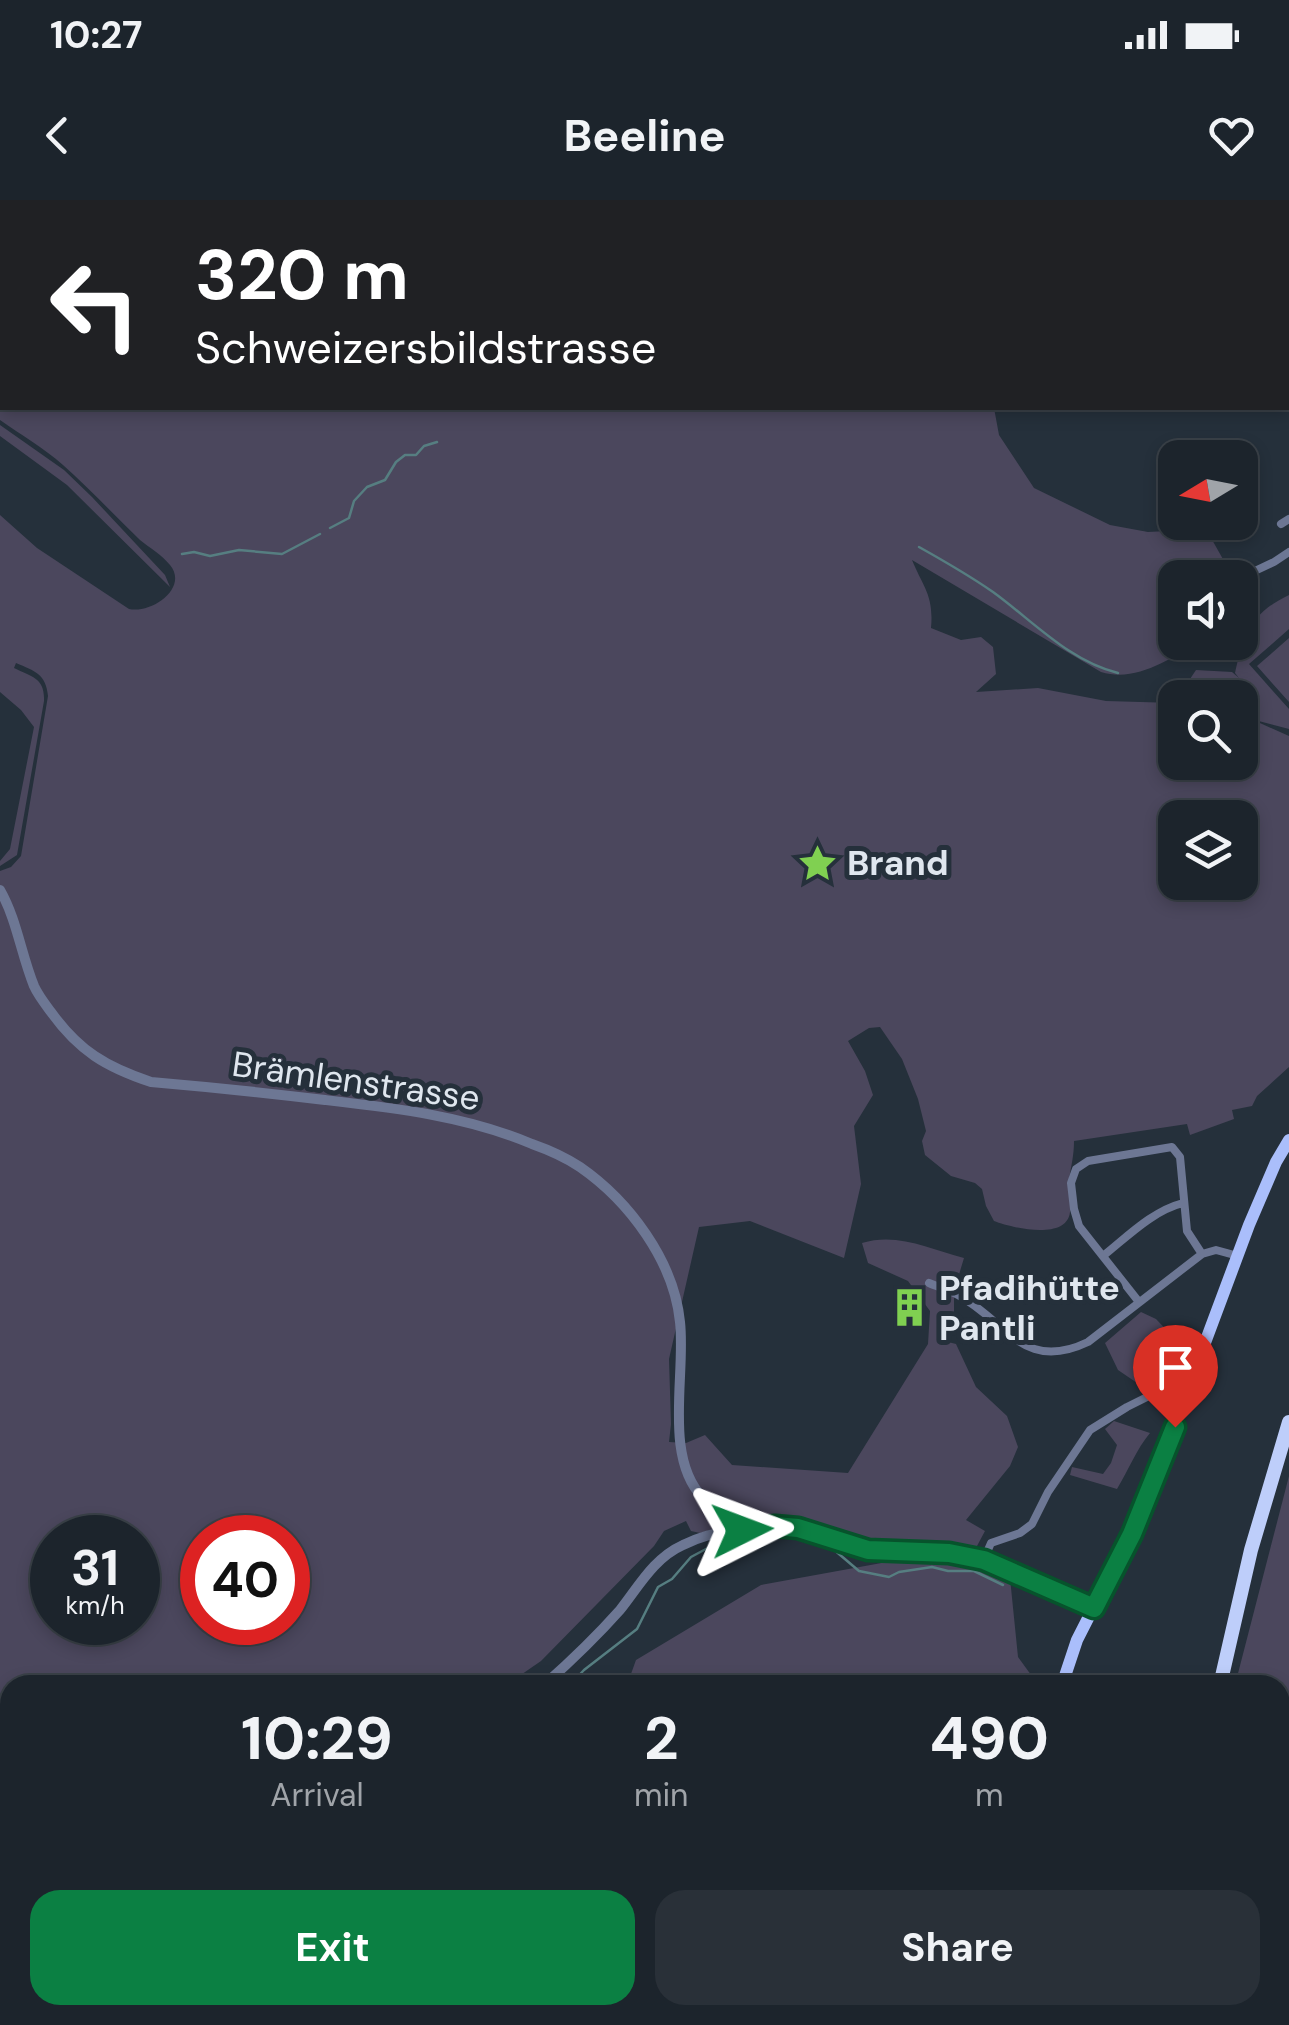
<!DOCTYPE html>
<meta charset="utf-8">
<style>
:root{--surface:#1c242c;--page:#293038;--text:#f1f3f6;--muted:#a0a4a9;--line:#3a4148;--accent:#0b8043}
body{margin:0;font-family:"DM Sans",sans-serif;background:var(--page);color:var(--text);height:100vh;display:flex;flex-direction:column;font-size:38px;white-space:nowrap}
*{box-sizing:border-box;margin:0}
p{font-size:32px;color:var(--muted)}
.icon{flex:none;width:55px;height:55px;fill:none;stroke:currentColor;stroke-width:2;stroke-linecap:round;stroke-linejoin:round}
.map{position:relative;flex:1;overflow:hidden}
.side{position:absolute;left:0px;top:1475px;width:1290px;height:350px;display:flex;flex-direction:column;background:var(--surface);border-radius:30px 30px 0 0;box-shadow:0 5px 15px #0003,0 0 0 2px var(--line)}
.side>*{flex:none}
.banner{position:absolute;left:0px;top:0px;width:1290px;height:210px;box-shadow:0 5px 15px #0003,0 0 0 2px var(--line);background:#202124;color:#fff;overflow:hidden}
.needle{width:65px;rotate:260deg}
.tools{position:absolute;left:1158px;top:240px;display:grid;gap:20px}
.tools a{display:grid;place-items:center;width:100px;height:100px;border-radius:20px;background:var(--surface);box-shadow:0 5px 15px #0003,0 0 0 2px var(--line);font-size:50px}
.speed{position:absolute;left:30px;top:1315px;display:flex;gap:20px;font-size:50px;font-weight:700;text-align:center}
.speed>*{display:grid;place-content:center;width:130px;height:130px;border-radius:50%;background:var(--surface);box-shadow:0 5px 15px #0003,0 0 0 2px var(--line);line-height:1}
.speed small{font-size:25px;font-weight:400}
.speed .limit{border:15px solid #d22;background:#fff;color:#111}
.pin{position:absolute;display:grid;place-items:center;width:85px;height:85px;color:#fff;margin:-102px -42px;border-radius:50% 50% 50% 0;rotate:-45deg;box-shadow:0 0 10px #0007}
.pin .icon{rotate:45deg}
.me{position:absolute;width:110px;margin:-55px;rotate:87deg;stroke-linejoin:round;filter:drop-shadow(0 0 8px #0008)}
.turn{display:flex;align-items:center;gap:35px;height:210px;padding:0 30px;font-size:45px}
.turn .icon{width:130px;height:130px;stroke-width:2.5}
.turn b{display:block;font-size:70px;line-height:85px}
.eta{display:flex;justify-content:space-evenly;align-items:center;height:170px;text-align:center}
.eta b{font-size:60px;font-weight:700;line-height:70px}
.action{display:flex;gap:20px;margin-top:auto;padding:20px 30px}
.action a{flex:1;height:115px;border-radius:30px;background:var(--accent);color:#fff;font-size:40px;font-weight:700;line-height:115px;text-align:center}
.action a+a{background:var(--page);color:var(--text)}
.status{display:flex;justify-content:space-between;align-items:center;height:70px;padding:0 50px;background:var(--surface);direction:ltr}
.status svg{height:28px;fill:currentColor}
header{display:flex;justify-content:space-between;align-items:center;height:130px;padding:0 30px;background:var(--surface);font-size:45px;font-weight:700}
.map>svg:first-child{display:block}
.green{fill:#4b475d;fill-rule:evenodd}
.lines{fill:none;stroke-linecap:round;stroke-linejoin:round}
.stream{stroke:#567e81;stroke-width:2.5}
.minor{stroke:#6d7794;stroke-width:8}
.tertiary{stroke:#6d7794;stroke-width:10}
.primary{stroke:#aabefb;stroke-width:12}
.trunk{stroke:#becefa;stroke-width:14}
.route-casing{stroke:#07532c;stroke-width:25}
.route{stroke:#0b8043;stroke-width:18}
.labels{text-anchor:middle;stroke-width:10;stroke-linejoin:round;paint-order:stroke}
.poi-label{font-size:35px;font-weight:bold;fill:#dfe6ee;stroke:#25303b;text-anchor:start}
.street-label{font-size:35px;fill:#dfe6ee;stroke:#25303b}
</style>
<div class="status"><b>10:27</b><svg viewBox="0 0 49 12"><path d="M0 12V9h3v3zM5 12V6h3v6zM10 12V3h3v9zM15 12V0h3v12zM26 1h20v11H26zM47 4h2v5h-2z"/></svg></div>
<header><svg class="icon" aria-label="back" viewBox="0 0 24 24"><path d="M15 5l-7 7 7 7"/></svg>Beeline<svg class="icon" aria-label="heart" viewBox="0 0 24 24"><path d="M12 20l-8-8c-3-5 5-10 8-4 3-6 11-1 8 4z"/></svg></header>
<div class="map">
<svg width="1289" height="1825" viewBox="0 0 1289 1825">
<rect width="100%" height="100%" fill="#25303b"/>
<path class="green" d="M0 0H74L79 2H2V208H994L999 235 1034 288 1110 325 1148 332 1206 329 1233 377 1175 378V442L1200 443C1169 458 1137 483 1101 472L912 360C923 387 934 395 931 428L961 440 981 437 993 447 996 474 976 492 1038 488 1106 501 1175 503V562H1240V498L1178 497 1196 470 1232 472 1239 478 1235 473C1244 434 1251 413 1289 395V429L1249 464 1289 509V529L1251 519 1289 536V867L1257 896 1252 906 1232 910 1234 919 1190 935 1187 924 1074 941C1074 956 1071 966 1069 980 1067 991 1072 1002 1070 1012 1067 1041 1012 1028 994 1021L986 1006 982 989 975 983 951 976 925 955 922 941 926 931 918 899 902 859 880 827 869 828 848 841 865 871 873 895 854 926 861 984 844 1058 750 1021 699 1027 669 1159 671 1224 669 1242 686 1243 705 1235 732 1265 848 1273 928 1144 930 1111 908 1081 868 1063 862 1043C897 1032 930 1049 964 1058L954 1091V1124L948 1142 956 1144 976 1187 1007 1216 1018 1247 1010 1266 966 1320 985 1331 977 1346 931 1348 867 1346 825 1332 745 1320 700 1333 691 1331 686 1321 664 1331 654 1346 541 1461 506 1485H10V1581L0 1579V671L11 667 21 656 48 496C46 474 35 471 16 463L14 468C32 477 45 478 44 501L17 655 0 666V661L10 649 34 527 21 510 0 492V315L37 348 129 409C151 414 189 388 170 365 162 355 150 348 140 340 114 315 90 289 63 265 44 248 21 235 0 220V64L2 55ZM1175 618H1240V682H1175ZM52 1338H138V1422H52ZM202 1338H288V1422H202Z
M101 0H969C978 3 988 0 998 2H99Z
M0 225 64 270 92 297 165 375 170 387 67 285 0 236Z
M1289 438V502L1257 466Z
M1141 1112 1156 1119 1176 1140 1157 1183 1143 1187 1118 1170 1105 1143Z
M1114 1221 1150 1233C1136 1250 1129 1269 1117 1289L1070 1275 1072 1267 1103 1274 1111 1263 1117 1245 1105 1229Z
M1289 1276V1825H1147L1149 1815H1280V1485H1235Z
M909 1358 971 1365 1010 1378 1018 1457 1034 1479 1033 1485H627L636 1460 761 1385Z
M321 1815H1008L1005 1825H299Z"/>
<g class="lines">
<path class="stream" d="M330 328 349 318 354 301 367 287 385 280 396 262 405 255H416L424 246 437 242
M919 347C944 361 970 376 993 392 1033 421 1069 461 1118 473
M182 354 194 352 210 356 239 350 282 354 320 334
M570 1485 584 1470 637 1429 658 1387 672 1379 691 1357 719 1342 734 1338 798 1336 826 1343 859 1371 889 1377 899 1372 932 1367 948 1371H974L1003 1385"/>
<path class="minor" d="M1207 0 1212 2
M1288 51 1289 52
M1288 165 1289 168
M1281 324 1289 319
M1240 378 1274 362 1289 352
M1103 1056C1127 1037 1152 1011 1183 1003
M929 1083C938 1087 949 1090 958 1095 1008 1122 1023 1173 1088 1142L1202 1054 1216 1050 1238 1056
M1139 1102 1079 1026 1074 1009 1071 983 1076 969 1088 961 1172 947 1180 957 1187 1031 1202 1054
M984 1359 991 1343 1020 1333 1032 1324 1048 1292 1090 1230 1127 1207 1171 1185 1189 1188
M1011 1825 1015 1815"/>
<path class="tertiary" d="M0 690C17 720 21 754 34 786 38 795 45 804 51 812 79 851 106 867 151 882 209 887 267 893 325 900 395 908 466 916 532 944 549 950 565 957 580 967 629 1001 674 1061 680 1122 686 1175 663 1257 703 1298 715 1311 731 1320 746 1328
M544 1485C571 1461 596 1437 620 1410 639 1386 654 1358 683 1345 713 1330 770 1321 802 1329 825 1334 845 1346 868 1350 895 1353 924 1349 951 1353 999 1360 1051 1385 1093 1407
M0 1590 10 1593"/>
<path class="primary" d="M1062 1485 1077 1440 1131 1334 1150 1290 1249 1025 1276 962 1289 940
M1059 1815 1066 1825"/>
<path class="trunk" d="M1220 1485 1251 1350 1289 1222
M1134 1825 1137 1815"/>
</g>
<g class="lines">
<defs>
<path id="route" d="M742 1330 775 1326 798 1328 868 1350 949 1353 984 1360 1094 1408 1132 1334 1175 1227"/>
</defs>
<use href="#route" class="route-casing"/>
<use href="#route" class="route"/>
</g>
<defs>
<symbol id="sight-bare" viewBox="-9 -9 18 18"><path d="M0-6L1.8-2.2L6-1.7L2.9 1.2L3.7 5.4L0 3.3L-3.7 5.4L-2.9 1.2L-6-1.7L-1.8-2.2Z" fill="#80d051" stroke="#25303b" stroke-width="2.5" paint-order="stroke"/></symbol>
<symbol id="building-bare" viewBox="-9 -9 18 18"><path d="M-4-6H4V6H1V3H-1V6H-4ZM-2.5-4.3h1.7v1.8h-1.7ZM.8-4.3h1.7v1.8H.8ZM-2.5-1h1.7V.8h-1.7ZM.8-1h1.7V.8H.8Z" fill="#80d051" stroke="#25303b" stroke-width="2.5" paint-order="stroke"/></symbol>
</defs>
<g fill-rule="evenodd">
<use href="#sight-bare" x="790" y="636" width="55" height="55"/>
<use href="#building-bare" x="882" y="1080" width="55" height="55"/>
</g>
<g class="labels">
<g class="poi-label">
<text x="847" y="675">Brand</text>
<text x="939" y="1100">Pfadihütte<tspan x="939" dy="40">Pantli</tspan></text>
</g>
<g class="street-label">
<text transform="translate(356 881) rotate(8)" y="12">Brämlenstrasse</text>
</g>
</g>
</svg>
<div class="tools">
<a><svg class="needle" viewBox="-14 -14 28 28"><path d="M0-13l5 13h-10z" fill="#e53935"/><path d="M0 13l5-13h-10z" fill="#a0a4a9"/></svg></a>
<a><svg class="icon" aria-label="sound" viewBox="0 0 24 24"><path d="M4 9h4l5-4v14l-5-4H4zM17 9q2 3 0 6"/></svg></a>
<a><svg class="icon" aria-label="search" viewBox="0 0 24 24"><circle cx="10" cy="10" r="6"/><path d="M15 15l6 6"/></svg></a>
<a><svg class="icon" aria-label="layers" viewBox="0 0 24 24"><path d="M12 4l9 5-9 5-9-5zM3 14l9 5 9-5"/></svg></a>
</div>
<div class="speed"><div>31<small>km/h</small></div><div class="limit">40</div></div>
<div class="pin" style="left:1175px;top:1227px;background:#d93025"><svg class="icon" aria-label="arrive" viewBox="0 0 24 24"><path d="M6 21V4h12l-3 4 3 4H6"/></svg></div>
<svg class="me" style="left:742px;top:1330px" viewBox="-20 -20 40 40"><path d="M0-17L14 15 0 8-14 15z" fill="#0b8043" stroke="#fff" stroke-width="4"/></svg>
<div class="banner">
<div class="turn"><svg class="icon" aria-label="left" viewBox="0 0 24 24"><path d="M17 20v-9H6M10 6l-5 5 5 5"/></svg><div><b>320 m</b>Schweizersbildstrasse</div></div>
</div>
<section class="side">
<div class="eta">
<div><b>10:29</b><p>Arrival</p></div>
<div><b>2</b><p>min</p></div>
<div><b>490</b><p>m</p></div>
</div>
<div class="action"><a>Exit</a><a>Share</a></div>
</section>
</div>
